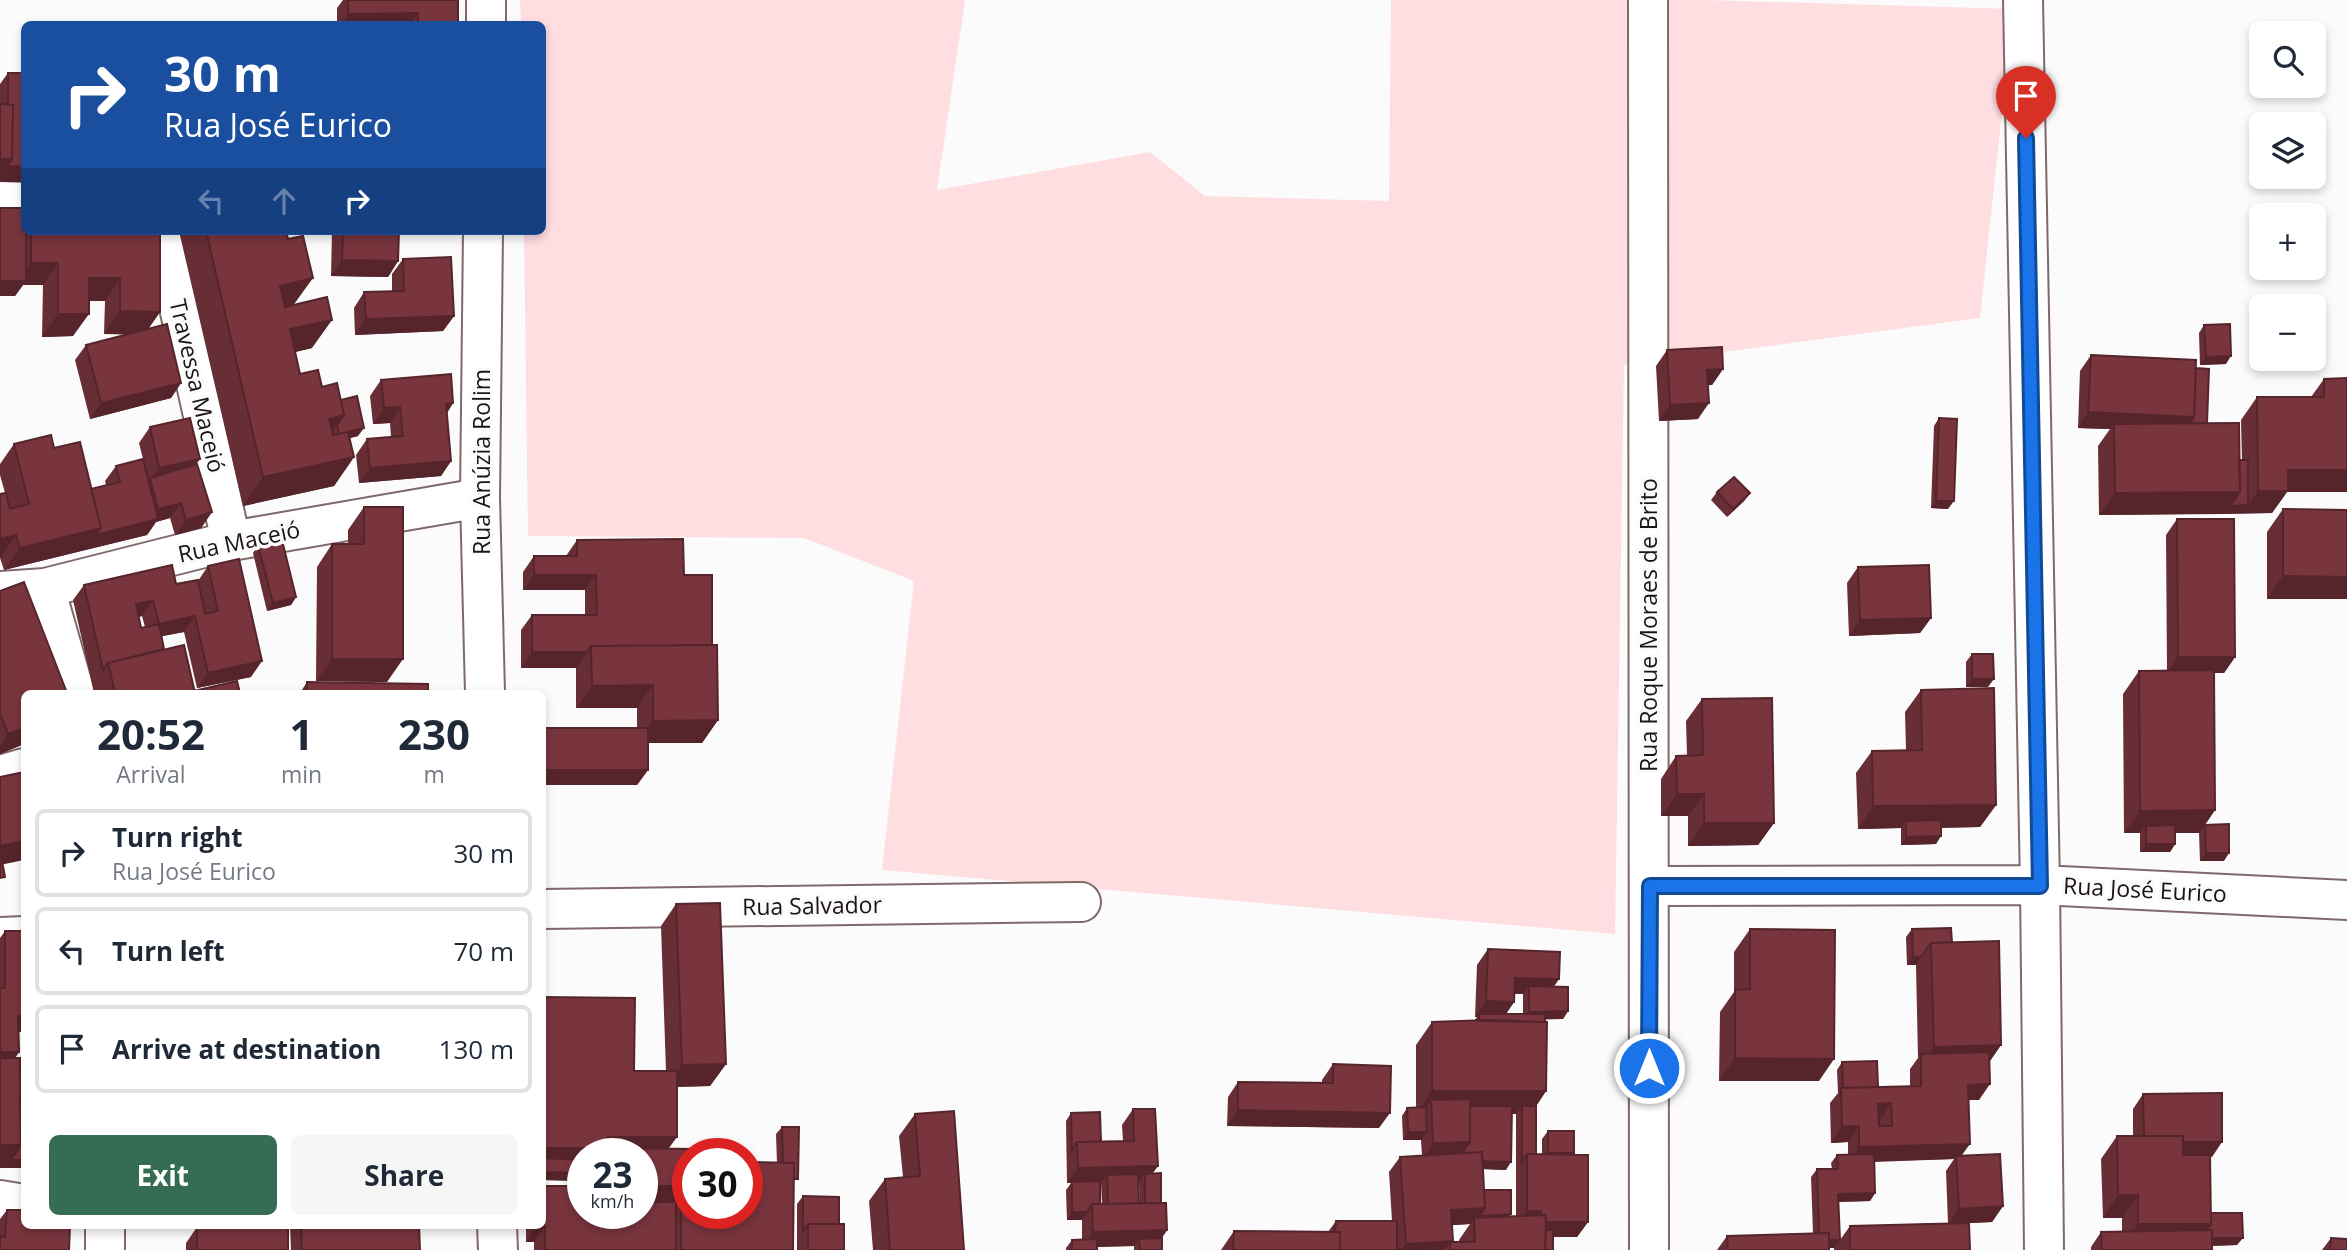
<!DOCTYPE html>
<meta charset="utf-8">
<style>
:root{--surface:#fff;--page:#f6f6f7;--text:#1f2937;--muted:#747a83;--line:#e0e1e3;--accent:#346c54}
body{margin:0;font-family:"Open Sans",sans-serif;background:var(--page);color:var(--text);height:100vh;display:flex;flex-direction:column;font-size:26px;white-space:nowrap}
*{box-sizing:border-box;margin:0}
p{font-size:23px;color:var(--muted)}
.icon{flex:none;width:38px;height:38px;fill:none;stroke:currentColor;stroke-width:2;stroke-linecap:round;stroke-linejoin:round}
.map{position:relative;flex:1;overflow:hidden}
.sheet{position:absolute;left:21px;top:690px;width:525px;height:539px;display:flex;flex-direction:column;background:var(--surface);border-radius:10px;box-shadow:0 4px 10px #0003}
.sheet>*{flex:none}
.banner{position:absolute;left:21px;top:21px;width:525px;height:214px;border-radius:10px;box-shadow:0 4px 10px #0003;background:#1a4fa0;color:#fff;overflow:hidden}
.controls{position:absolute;left:2249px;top:21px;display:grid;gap:14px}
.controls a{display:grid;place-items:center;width:77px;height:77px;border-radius:10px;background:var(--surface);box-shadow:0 4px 10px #0003;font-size:35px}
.speed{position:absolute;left:567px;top:1138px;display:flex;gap:14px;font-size:35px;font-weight:700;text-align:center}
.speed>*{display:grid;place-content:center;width:91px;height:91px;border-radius:50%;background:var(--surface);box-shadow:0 4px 10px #0003;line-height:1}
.speed small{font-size:18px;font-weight:400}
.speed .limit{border:10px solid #d22;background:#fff;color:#111}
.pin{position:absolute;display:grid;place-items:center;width:60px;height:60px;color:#fff;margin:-72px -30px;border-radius:50% 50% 50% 0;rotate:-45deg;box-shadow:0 0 7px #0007}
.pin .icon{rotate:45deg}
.me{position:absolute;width:77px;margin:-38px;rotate:0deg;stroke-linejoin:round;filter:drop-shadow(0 0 5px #0008)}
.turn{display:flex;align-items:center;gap:24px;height:147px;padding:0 28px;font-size:32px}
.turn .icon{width:91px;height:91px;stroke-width:2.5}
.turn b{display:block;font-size:49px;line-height:60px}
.lanes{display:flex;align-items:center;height:66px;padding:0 28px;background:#0003;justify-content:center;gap:35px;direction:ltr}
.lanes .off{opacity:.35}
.eta{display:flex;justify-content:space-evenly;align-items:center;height:119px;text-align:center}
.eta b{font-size:42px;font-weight:700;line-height:49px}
.button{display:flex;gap:14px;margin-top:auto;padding:14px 28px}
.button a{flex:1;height:80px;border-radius:10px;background:var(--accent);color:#fff;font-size:28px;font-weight:700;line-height:80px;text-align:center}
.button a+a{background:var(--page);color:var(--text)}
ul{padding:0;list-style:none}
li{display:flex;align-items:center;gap:21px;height:88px;margin:0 14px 10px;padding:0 14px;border:4px solid var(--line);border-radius:10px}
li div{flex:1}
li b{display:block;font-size:26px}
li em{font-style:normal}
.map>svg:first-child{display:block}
.green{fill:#fedee0}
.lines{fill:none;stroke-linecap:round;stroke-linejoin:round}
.minor-casing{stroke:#80696a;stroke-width:42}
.minor{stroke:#fff;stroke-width:38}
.wall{fill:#682e35;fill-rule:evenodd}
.shaded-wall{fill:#55252b}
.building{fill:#79353e;stroke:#55252b;stroke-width:2;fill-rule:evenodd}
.route-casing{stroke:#114b97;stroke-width:18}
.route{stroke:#1a73e8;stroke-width:12}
.labels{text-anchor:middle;stroke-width:7;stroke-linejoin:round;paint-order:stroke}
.street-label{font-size:23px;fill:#1c1314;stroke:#fbfbfb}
</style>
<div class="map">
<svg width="2347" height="1250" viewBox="0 0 2347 1250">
<rect width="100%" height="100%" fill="#fbfbfb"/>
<path class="green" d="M520 0H965L937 190 1150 152 1205 196 1389 201 1391 0H1706L2013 9 1980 318 1624 365 1615 934 882 870 914 581 804 538 528 536 524 231H542V24H521Z"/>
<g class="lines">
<defs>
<path id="minor" d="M1648 0 1649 1250
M2023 0 2040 885 2044 1250
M486 24V0
M0 201 24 202
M162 231 231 541
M483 231 480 498 485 693
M45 588 75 693
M0 591 45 588 231 541 480 498
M0 775 24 768
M1649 886 2040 885 2347 900
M542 909 1081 902
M0 937 24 936
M0 1200 24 1204
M105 1225V1250
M497 1225 498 1250"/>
</defs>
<use href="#minor" class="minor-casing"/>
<use href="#minor" class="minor"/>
</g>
<path class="wall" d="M343 0H458V24H337V8Z
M8 73H24L0 182V84Z
M0 208 24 231H160V312L148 329 181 383 171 398 90 419 75 360 86 345 127 334H104L105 301H89L73 336 42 337 43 285H23L15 296H0Z
M179 231H286L294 305 312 348 295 352 300 374 322 387 341 400 358 436 350 438 354 457 334 486 243 506Z
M332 231H399L398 261 388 277 331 276Z
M403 259 454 316 443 331 355 335 354 308 364 292 392 291V274Z
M2204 325 2226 364 2200 365 2199 333Z
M1667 350 1723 369 1712 385H1708L1698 419 1659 421 1656 366Z
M2091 355 2196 368 2207 423 2239 460H2242L2241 420 2257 397H2311L2324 379 2347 378 2287 492 2272 513 2099 515 2098 446 2110 429 2078 428 2080 371Z
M381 380 453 403 447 413 451 461 441 476 359 483 356 455 367 439 391 437 390 423 373 424 370 396Z
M1939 418 1948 509 1931 508 1934 426Z
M150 427 197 464 212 512 201 528 175 535 170 518 156 522 147 535 4 570 0 558 5 493 0 475V464L14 444 54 448 91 489 106 485 105 481 116 466 143 459 139 443Z
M1717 492 1750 493 1744 501 1727 517 1711 500Z
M364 507 387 682 316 681 317 567 332 544H348V530Z
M2283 509 2347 510V599H2267V532Z
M2177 519 2235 657 2224 673H2214L2215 810 2205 825 2224 861H2200L2199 833H2175V844L2170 852H2140V833H2124L2123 694 2139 671H2167L2166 535Z
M577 540 684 575 712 645 718 720 702 743H648V770L637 785V708H576V668H521V630L532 615H585V590H523V572L534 556H566Z
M258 545 296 597 291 605 267 611 253 553Z
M208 566 251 677 197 688 184 632 162 636 164 649 194 691 240 693H94L73 600 84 585 176 584 198 581ZM142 616 145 627 141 628 139 617Z
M1858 567 1931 618 1920 633 1849 636 1847 583Z
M0 591 24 693V744L0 754Z
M1972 654 1988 687H1966V662Z
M307 682 428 693H300Z
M1921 690 1996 805 1980 827 1941 828 1936 844 1901 845V828L1858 829 1856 773 1872 751 1906 750 1905 712Z
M1702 699 1774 823 1758 845 1688 846V816H1661V779L1676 756H1687L1686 721Z
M676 904 726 1064 710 1086 677 1087 669 1148 688 1153V1213H747L777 1163 776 1134 782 1127 793 1186V1250H534V1242H526V1225H542L677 1202H642V1153H583V1181L542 1180V997L634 1071H666L661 926Z
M1750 929 1819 1081H1719L1720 1012 1734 992V952Z
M1912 929 1952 942 2001 1045 1989 1062 1979 1100H1969L1962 1156 2003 1206 1992 1222 1969 1223 1970 1250H1834V1248H1829V1250H1717L1727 1236 1813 1233 1811 1177 1817 1169H1832L1831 1163 1837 1155 1848 1154V1142L1831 1143 1830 1103 1838 1093 1837 1070 1842 1062 1878 1087 1910 1086V1069L1918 1058 1916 965H1907L1906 937ZM1954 1159 1946 1171 1948 1223 1850 1226 1840 1240 1838 1202 1870 1201 1875 1193 1874 1162Z
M5 931 19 1032V1052L15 1058 20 1099H24V1168H0V938Z
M1488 949 1559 979 1554 986 1568 1011 1563 1019H1545L1546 1091 1536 1106V1154H1542V1139L1548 1131 1573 1155 1588 1222 1577 1237H1553V1250H1221L1234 1231 1328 1232 1336 1221H1392L1389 1172 1400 1157 1422 1156 1421 1140H1403L1402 1116 1407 1108H1416V1045L1432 1022 1474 1021 1477 1017H1475L1477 965ZM1515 994H1523V1014H1506L1514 1002ZM1512 1114H1516V1216H1510L1484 1190 1483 1169 1506 1170ZM1470 1224 1459 1240V1242H1453L1452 1225Z
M1333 1064 1379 1128 1227 1126 1228 1097 1238 1082H1322V1080Z
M2143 1094 2212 1157H2210L2211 1213 2237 1245 2212 1246V1250H2091V1247L2101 1232 2122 1231V1218H2103L2101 1159 2117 1136H2133V1109Z
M1133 1109 1158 1166 1152 1173 1161 1203 1167 1230 1162 1238V1250H1134V1246L1097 1247V1250H1066V1248L1072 1240 1082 1239V1220H1067L1066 1190 1071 1183H1067L1066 1121 1071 1113 1101 1142 1123 1141 1122 1125ZM1138 1182H1139L1140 1203H1139ZM1100 1183H1101L1102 1204H1100Z
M915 1114 964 1250H873L869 1201 885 1179 903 1177 899 1136Z
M803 1196 839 1224 844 1250H797V1204Z
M7 1210 69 1250H0V1219Z
M246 1225H288V1250H186V1243L197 1227H246Z
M290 1225H419L420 1250H291Z
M2331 1238 2347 1250H2322Z"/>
<path class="shaded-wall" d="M418 13 410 24H341L348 14Z
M0 159H12L24 167V182H0Z
M342 260 398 261 388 277 331 276Z
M31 263H58L43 285H23L15 296H0V281H19Z
M89 278H120L105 301H73Z
M313 278 292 307 260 314 280 286Z
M120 311 160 312 144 335 104 334Z
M58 314H89L73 336 42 337Z
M454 316 443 331 355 335 366 319Z
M332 320 312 348 270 358 290 329Z
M2231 356 2226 364 2200 365 2206 357Z
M1723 369 1712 385 1696 386 1707 370Z
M181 383 171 398 90 419 101 403Z
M453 403 443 419 446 404Z
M1709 403 1698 419 1659 421 1670 405Z
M400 407 390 423 373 424 384 408Z
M2088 412 2194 417 2189 424H2114L2110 429 2078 428Z
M344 415 324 444 329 419Z
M364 428 358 436 334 442 339 434Z
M354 457 334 486 243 506 263 477Z
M200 459 189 474 150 481 159 468Z
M451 461 441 476 359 483 370 468Z
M2288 470H2347V492H2287L2272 513 2224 514 2230 506 2248 505 2258 491Z
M2240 492 2224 514 2099 515 2115 493Z
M1750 493 1744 501 1727 517 1733 509Z
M1936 501H1954L1948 509 1931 508Z
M181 503 170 518 156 522 147 535 85 550 96 535 149 521 158 509Z
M212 512 201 528 175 535 186 520Z
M101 528 85 550 4 570 20 548Z
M16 535 0 558V539Z
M534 575H596L585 590H523Z
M2283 576 2347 577V599H2267Z
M296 597 291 605 267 611 273 603Z
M153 601 142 616 125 620 136 604Z
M195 616 184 632 148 639 159 624Z
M1931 618 1920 633 1849 636 1860 620Z
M532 652H587L576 668H521Z
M2178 657H2235L2224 673H2167Z
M332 659H403L387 682 316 681Z
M262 661 251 677 197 688 208 673Z
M1972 679H1994L1988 687H1966Z
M653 685 637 708H576L592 686Z
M718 720 702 743H637L653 721Z
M24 728V744L0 754V746L8 734Z
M542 770H648L637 785H542Z
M1677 794H1704L1688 816H1661Z
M1996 805 1980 827 1906 828V821L1901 828 1858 829 1873 806Z
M2215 810 2199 833H2146V826L2140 833H2124L2140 811Z
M1704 823H1774L1758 845 1688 846Z
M1941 836 1936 844 1901 845 1906 837Z
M24 841V860L0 865V846Z
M2146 844H2175L2170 852H2140Z
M2206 853H2229L2224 861H2200Z
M1913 957H1921L1916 965H1907Z
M1515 978 1559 979 1548 995 1529 986 1523 994 1505 993Z
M1486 1001 1514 1002 1503 1018 1479 1014 1477 1017H1475Z
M1568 1011 1563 1019 1523 1020 1529 1012Z
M18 1016H24V1032H7Z
M2001 1045 1986 1067 1921 1065 1934 1047Z
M0 1052H19L8 1068H0Z
M1735 1058 1834 1059 1819 1081H1719Z
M726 1064 710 1086 666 1087 682 1065Z
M1990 1084 1979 1100H1957L1968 1085Z
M1432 1091H1546L1531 1114 1522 1106 1516 1114H1464L1431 1100 1421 1114H1416Z
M1891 1103 1881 1119H1867L1878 1104Z
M1238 1110 1390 1113 1379 1128 1227 1126Z
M1859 1126 1848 1142 1831 1143 1842 1127Z
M1408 1132H1427L1421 1140H1403Z
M608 1137H677L666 1152 608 1148 604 1153H583V1164L542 1163V1152L545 1148Z
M1470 1142 1459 1158 1422 1159 1433 1143Z
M2222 1142 2212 1157 2133 1158 2144 1143Z
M1970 1144 1959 1159 1956 1156 1954 1159 1848 1162 1859 1147Z
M0 1145H21L24 1160V1168H0Z
M1464 1160 1511 1162 1506 1170 1458 1168Z
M1158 1166 1147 1181 1145 1174 1139 1182H1107V1175L1101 1183H1067L1078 1168Z
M542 1172 583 1173V1181L542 1180Z
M642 1186H688V1197L681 1195 677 1202H642Z
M1875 1193 1870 1201 1833 1202 1838 1194Z
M2118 1195H2138L2122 1218H2103Z
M2003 1206 1992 1222 1948 1224 1959 1209Z
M1485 1208 1511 1214 1506 1222 1474 1218 1470 1224 1440 1226 1451 1210Z
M1527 1211H1541L1530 1226H1516Z
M1072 1212H1087L1082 1220H1067Z
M1541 1222H1588L1577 1237H1536Z
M2138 1224H2211L2195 1246H2123Z
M537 1226H545L534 1242H526Z
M1167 1230 1156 1246 1139 1239 1134 1246 1082 1247 1093 1232Z
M2206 1238H2243L2237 1245 2201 1246Z
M1840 1240 1834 1248H1814L1820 1241Z
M1453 1241 1450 1242 1444 1250H1402L1406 1244Z"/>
<path class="building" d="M348 0H458V24H418V13L348 14Z
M8 73H24V167L7 166 12 159 13 105 8 104Z
M0 104 13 105 12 159H0Z
M0 208H24V231H26V281H0Z
M31 231H160V312L120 311V278H89V314H58V263H31Z
M206 231H286L288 239 303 236 313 278 280 286 285 307 327 297 332 320 290 329 300 374 318 370 322 387 337 383 344 415 329 419 333 435 348 432 354 457 263 477Z
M343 231H399L398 261 342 260Z
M451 257 454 316 366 319 364 292 404 291 403 259Z
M167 324 181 383 101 403 86 345Z
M2230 324 2231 356 2206 357 2204 325Z
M1722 347 1723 369 1707 370 1709 403 1670 405 1667 350Z
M2091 355 2196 360 2194 417 2088 412Z
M2196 368 2209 369 2207 423H2190L2194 417Z
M451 374 453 403 446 404 451 461 370 468 367 439 403 436 400 407 384 408 381 380Z
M2347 378V470H2288V491H2258L2257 397H2324V379Z
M357 396 364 428 339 434 337 425 344 415 341 400Z
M190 418 200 459 159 468 150 427Z
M1939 418 1957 419 1954 501H1936Z
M2239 423 2240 492 2115 493 2114 424Z
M51 435 54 448 80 442 101 528 20 548 16 535 0 539V494L6 493 10 509 29 504 14 444Z
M143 459 158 519 96 535 101 528 91 489 120 482 116 466Z
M2239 460H2248V505L2230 506 2240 492Z
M197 464 212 512 186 520 181 503 158 509 150 478Z
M1734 477 1750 493 1733 509 1717 492Z
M364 507H403V659H332V544H364Z
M2283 509 2347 510V577L2283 576Z
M2177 519H2234L2235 657H2178Z
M683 539 684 575H712V645L591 646 587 652H532V615H597L596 575H534V556H577V540Z
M282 540 296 597 273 603 258 545Z
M239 559 262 661 208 673 195 616 159 624 164 649 108 663 103 670 84 585 172 565 176 584 198 580 205 614 218 611 208 566ZM153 601 159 624 141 628 136 604Z
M1929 565 1931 618 1860 620 1858 567Z
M24 582 67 693H24V728L8 734 2 718 0 719V591Z
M184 645 195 693H115L108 663Z
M717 645 718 720 653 721V685L592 686 591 646Z
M1972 654H1993L1994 679H1972Z
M2214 670 2215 810 2140 811 2139 671Z
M237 681 240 693H195L194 691Z
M307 682 428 684V693H307Z
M1994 688 1996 805 1873 806 1872 751 1922 750 1921 690Z
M1772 698 1774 823H1704V794H1677L1676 756 1703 755 1702 699Z
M542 728H648V770H542Z
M24 772V841L0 846V777Z
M1941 820V836L1906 837V821Z
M2229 824V853H2206L2205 825Z
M2175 825V844H2146V826Z
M0 850 5 877 0 878Z
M720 903 726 1064 682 1065 676 904Z
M1951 928 1952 942 1931 943 1921 957H1913L1912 929Z
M1750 929 1835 930 1834 1059 1735 1058V990L1750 989Z
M5 931H24V1016H18L19 1052H0V988H5Z
M1999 941 2001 1045 1934 1047 1931 943Z
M1488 949 1560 952 1559 979 1515 978 1514 1002 1486 1001Z
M1529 986 1568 987V1011L1529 1012Z
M542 997 635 998 634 1071H677V1137H608V1148H545V1071H542Z
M1479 1014H1545V1022L1479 1021Z
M1489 1020 1547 1022 1546 1091H1432V1022Z
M1989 1052 1990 1084 1968 1085 1970 1144 1859 1147V1126L1842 1127 1841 1088 1921 1086V1054ZM1891 1103 1892 1126H1879L1878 1104Z
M0 1058H20L21 1145H0Z
M1877 1061 1878 1087 1843 1088 1842 1062Z
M1333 1064 1391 1066 1390 1113 1238 1110V1082L1333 1083Z
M2222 1093V1142H2183V1136H2144L2143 1094Z
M20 1099H24V1160H11L21 1145Z
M1470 1099V1142L1433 1143 1431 1100Z
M1470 1106H1512L1511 1162 1482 1161V1152L1464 1153V1150L1470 1142Z
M1522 1106H1536V1154H1527L1522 1162Z
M1426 1107 1427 1132H1408L1407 1108Z
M1133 1109H1155L1158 1166 1078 1168 1077 1142 1134 1141Z
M954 1111 964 1250H890L885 1179 920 1176 915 1114Z
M1100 1112 1101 1142H1077L1072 1150 1071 1113Z
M782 1127H799L798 1179H794V1163H783Z
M1548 1131H1574V1153H1548Z
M2117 1136H2183V1155H2210L2211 1224H2138V1195H2118Z
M608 1148 696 1149V1153H688V1186H642V1153H608Z
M1482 1152 1485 1208 1451 1210 1453 1241 1406 1244 1400 1157Z
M1527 1154 1588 1155V1222H1546V1215H1541V1211H1527Z
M1874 1154 1875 1193 1838 1194 1840 1240H1829V1233H1819L1817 1169H1838L1837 1155Z
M2000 1154 2003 1206 1959 1209 1956 1156Z
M542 1158 583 1160V1173L542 1172Z
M747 1162 794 1163 793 1250H681V1195H688V1213H747Z
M1161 1173V1203H1145V1174Z
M1138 1174 1139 1203 1108 1204 1107 1175Z
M1100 1181V1204H1092L1087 1212H1072V1182Z
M542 1186H583V1213H642V1202H676V1250H545V1226H537V1225H542Z
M1484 1190H1511V1214L1480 1216 1485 1208Z
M803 1196 839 1197V1224H808L803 1231Z
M1166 1203 1167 1230 1093 1232 1092 1204Z
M7 1210H24V1225H70L69 1250H0V1236L5 1237Z
M2211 1213H2242L2243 1238H2212V1230H2206L2211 1224Z
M1546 1215 1545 1250H1450V1242H1475L1474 1218Z
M1336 1221H1397V1249L1432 1250H1340V1232H1335Z
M1969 1223 1970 1250H1850V1226Z
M808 1224H844V1250H808Z
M257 1225H288V1250H197V1227L257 1226Z
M301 1225H419L420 1250H302Z
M1546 1230H1553V1250H1545Z
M2212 1230V1250H2102L2101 1232Z
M1234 1231 1340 1232V1250H1233Z
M1829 1233V1250H1728L1727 1236Z
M1162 1238V1250H1140L1139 1239Z
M2331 1238 2347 1239V1250H2330Z
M1097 1239V1250H1072V1240Z"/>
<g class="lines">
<defs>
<path id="route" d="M1649 1068 1650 886H2040L2026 138"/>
</defs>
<use href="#route" class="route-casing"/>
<use href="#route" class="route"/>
</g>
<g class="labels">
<g class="street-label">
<text transform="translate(197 386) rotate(77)" y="8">Travessa Maceió</text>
<text transform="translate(482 462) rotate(-90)" y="8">Rua Anúzia Rolim</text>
<text transform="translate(239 542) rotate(-12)" y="8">Rua Maceió</text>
<text transform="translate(1649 625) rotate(-90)" y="8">Rua Roque Moraes de Brito</text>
<text transform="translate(2145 890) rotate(3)" y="8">Rua José Eurico</text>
<text transform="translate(812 906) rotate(-1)" y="8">Rua Salvador</text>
</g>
</g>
</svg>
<div class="controls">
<a><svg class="icon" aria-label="search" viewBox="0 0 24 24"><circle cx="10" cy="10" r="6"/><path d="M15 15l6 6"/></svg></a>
<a><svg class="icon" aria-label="layers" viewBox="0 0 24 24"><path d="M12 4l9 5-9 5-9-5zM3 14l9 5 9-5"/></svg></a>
<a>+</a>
<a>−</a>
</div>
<div class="speed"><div>23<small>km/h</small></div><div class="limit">30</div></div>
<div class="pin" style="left:2026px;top:138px;background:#d93025"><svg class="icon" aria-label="arrive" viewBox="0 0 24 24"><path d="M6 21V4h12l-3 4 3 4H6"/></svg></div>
<svg class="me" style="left:1649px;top:1068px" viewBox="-20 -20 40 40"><circle r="17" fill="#1a73e8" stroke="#fff" stroke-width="3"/><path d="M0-11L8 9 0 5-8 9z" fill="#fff"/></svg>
<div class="banner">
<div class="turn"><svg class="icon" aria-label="right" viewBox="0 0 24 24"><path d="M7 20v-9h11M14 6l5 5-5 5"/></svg><div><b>30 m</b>Rua José Eurico</div></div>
<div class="lanes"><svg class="icon off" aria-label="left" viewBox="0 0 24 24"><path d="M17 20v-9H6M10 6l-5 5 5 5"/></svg><svg class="icon off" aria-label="ahead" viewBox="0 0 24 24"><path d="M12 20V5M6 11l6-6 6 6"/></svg><svg class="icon" aria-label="right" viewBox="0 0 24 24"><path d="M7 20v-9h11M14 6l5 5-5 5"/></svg></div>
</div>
<section class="sheet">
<div class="eta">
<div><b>20:52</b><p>Arrival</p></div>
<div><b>1</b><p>min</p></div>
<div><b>230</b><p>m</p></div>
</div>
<ul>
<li><svg class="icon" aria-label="right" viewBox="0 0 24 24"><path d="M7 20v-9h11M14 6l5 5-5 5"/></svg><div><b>Turn right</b><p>Rua José Eurico</p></div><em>30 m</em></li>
<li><svg class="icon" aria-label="left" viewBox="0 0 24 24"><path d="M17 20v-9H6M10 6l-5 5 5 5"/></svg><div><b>Turn left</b></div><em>70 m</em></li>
<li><svg class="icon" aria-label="arrive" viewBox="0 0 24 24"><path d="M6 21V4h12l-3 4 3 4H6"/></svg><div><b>Arrive at destination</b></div><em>130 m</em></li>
</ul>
<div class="button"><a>Exit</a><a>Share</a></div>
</section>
</div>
